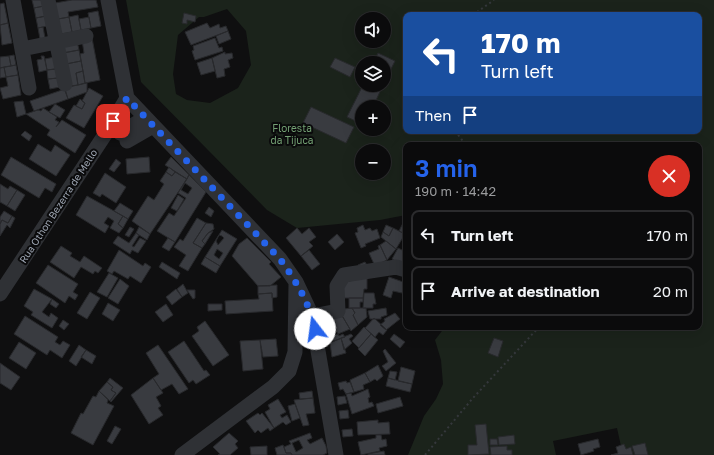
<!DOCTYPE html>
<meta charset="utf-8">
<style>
:root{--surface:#0b0b0c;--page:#19191a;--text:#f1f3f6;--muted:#9a9b9d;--line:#2b2b2d;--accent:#2563eb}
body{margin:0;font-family:"Golos Text",sans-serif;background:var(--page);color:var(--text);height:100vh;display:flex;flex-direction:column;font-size:15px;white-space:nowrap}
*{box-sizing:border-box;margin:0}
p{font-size:13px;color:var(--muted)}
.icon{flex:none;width:22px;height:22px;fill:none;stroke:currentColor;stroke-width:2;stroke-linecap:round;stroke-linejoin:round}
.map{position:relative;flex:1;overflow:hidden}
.panel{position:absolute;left:403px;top:142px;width:299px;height:188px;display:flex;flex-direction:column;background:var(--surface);border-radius:8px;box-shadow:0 4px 16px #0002,0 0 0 1px var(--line)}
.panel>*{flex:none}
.guide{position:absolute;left:403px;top:12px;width:299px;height:122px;border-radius:8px;box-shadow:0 4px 16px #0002,0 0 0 1px var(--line);background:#1a4fa0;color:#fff;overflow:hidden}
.tools{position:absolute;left:355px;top:12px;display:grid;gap:8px}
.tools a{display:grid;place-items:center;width:36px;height:36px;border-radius:50%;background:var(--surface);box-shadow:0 4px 16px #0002,0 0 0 1px var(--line);font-size:20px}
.pin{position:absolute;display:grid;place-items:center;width:34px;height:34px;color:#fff;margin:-17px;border-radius:8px;box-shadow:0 2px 6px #0006}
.me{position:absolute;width:44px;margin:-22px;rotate:345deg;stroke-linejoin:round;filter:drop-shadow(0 0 3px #0008)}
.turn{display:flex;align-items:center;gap:14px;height:84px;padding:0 12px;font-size:18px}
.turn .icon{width:52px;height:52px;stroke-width:2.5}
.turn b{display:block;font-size:28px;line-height:34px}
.then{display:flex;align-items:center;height:38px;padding:0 12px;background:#0003;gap:8px;font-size:15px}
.round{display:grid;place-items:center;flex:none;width:42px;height:42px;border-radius:21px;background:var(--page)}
.head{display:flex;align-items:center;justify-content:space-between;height:68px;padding:0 12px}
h1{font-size:24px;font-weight:600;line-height:30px;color:var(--accent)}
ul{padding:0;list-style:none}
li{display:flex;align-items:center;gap:12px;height:50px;margin:0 8px 6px;padding:0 4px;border:2px solid var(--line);border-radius:8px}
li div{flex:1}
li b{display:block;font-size:15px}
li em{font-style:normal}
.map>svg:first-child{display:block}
.green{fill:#1b231b;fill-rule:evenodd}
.building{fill:#393b40;stroke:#28292c;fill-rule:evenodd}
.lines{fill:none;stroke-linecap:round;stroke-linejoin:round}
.path{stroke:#35383c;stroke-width:2;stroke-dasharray:2 3;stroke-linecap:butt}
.minor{stroke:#2f3135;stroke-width:15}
.route{stroke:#2563eb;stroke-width:7;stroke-dasharray:0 12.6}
.labels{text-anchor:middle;stroke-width:4;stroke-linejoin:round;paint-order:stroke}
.park-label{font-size:10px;fill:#73a073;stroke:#0a0a0b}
.street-label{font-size:10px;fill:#9ea6b3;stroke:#0a0a0b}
</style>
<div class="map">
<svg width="714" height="455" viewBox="0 0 714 455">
<rect width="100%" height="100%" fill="#0f0f10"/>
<path class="green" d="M126 0H714V455H623L617 428 553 441 556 455H408L424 416 436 399 443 384 441 360 435 340 445 327H699V145H406V215L380 220 297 228 267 210 141 82ZM227 9 246 31 251 65 238 88 210 103 187 100 176 94 173 74 178 35 199 17H204ZM406 15H699V131H406ZM362 19H384V41H362ZM362 63H384V85H362ZM362 107H384V129H362ZM362 151H384V173H362Z"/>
<path class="building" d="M32 0H43L44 6 34 8Z
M72 0H96L98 7 68 12 69 17 58 19 55 3Z
M4 3 8 23 0 25V4Z
M44 6 47 16 36 18 34 8Z
M98 11 101 26 91 28 88 13Z
M184 13 196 16 195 22 187 20V24L182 23Z
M78 15 81 30 72 32 69 17Z
M45 16 47 26 38 28 36 18Z
M69 17 72 32 61 34 58 19Z
M89 17 91 28 81 30 79 19Z
M8 23 12 43 2 45 0 25Z
M207 23 210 28 219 24 220 28 226 26 228 31 191 45 185 32Z
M43 27 45 38 40 39 38 28Z
M228 31 231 39 219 44 216 36Z
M92 38 100 80 85 83 80 54 84 53 82 40Z
M215 38 219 48 222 47 223 51 195 60 192 51 194 50 193 46Z
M77 41 79 50 63 53 62 43Z
M79 50 81 61 66 64 63 53Z
M225 52V54L232 53 233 58 228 60 230 67 224 69 225 76 217 78 212 58Z
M378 53 395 61 384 83V63H373Z
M14 55 16 65 11 66 9 56Z
M9 56 11 66 0 68V57Z
M41 56H44L47 70 39 72 37 60 42 59Z
M59 56 61 68 47 70 45 59Z
M212 58 215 71 201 75 197 63Z
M335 58 355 67 350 77 330 67Z
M81 61 83 71 76 73 78 85 70 86 66 64Z
M16 65 18 75 6 77 4 67Z
M4 67 6 77 0 78V68Z
M57 69 58 78 48 79 47 70Z
M83 71 85 83 78 85 76 73Z
M18 75 21 95 3 99 0 88 8 86 6 77Z
M58 78 60 87 50 89 48 79Z
M87 83V92L68 99 64 88Z
M363 85H383L373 107H362V124L347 117Z
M89 88 103 96 84 128 66 118 74 105 82 109 85 103 82 101Z
M65 89 68 99 34 111 30 101Z
M80 99 85 103 82 109 76 106Z
M23 101 26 114 17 117 14 102Z
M55 104 65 110 60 118 49 112Z
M311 107 354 127 346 143 303 123Z
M43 108 57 117 55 120 59 122 56 127 62 120 86 135 75 153 47 135 50 130 26 114 38 110 41 111Z
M25 131 32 136 29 141 21 135Z
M38 144 51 152 55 145 70 155 56 176 29 159Z
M11 157 56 184 52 192 45 188 39 198 1 175Z
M149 157 150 172 127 174 126 159Z
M171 157 189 175 187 179 165 165Z
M116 159 121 163 114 172 109 169Z
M169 167 175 172 172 176 166 172Z
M166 172 172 176 175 172 187 179 150 234 132 221 148 196 154 200 164 184 160 181Z
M105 173 126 187 116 203 102 194 100 197 93 193Z
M189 175 206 192 175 242 157 231 169 213 174 216 186 198 178 193ZM185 183 192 188 188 194 181 190Z
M0 184 8 189 10 186 17 190 7 206 0 202Z
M17 190 25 195 15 211 7 206Z
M178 195 184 199 177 211 171 208Z
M87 196 123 216 118 224 123 228 119 233 110 228 114 221 108 217 104 223 109 226 105 233 76 215Z
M120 203 133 211 128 219 114 211Z
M209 207 214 211 211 217 205 213Z
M4 211 12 216 8 223 2 220 0 224V217Z
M12 216 15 218 10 228 7 225 0 236V224L2 220 8 223Z
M123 216 128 219 123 228 118 224Z
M406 217V231L405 234 399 231Z
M197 218 206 223 193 243 202 248 188 271 179 266 186 255 174 247 180 239 183 241Z
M206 223 213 224 214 229 208 233 202 241 205 244 202 248 193 243Z
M363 225 365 230 370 228 372 231 377 229 380 238 365 244 366 246 361 248 355 233 358 232 357 228Z
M386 225 393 228 389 236 383 232Z
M130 227 134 229 129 237 125 235Z
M139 227 150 234 147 240 136 233Z
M297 228 302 234 309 228 316 237 309 242 313 246 301 256 286 238Z
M393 228 405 234 396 249 381 237 383 232 389 236Z
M222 230 237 239 220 266 205 257ZM219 235 222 236 224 238 218 245 216 241ZM217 249 223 253 219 259 214 255Z
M213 231 205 244 202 241 208 233Z
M136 233 139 235 132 246 134 247 140 238 146 241 138 253 132 250 130 254 113 243 118 236 129 243Z
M337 234 344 242 335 250 328 242Z
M168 238 175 242 169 251 162 247Z
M247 238 271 262 269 264 281 277 270 286H258L232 256 239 244Z
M386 241 396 249 387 260 380 245Z
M380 245 387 260 362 272 358 265 365 262 368 267 374 264 369 253 379 249 378 246Z
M61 246 72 253 70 256 80 262 84 256 102 268 98 273 95 271 93 274 81 267 74 278 50 262Z
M398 248 406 252V267L392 259Z
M119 250 143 266 145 263 151 267 141 283 130 276 128 279 114 271 112 274 107 271Z
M309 250 320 264 312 270 301 256Z
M205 257 220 266 216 273 201 264Z
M162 262 180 273 177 279 159 267Z
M48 265 78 284 73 292 78 295 75 300 69 296 65 303 36 283Z
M109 273 118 278 107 297 97 292Z
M367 277V289H364L363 298H344L341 283Z
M389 277 406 283 402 293 393 291 391 298 383 295Z
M120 279 129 286 118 304 108 298Z
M183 284 188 293 182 297 177 289Z
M277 285V297L272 298V293L258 294V286Z
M34 289 52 299 42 312 49 317 51 313 58 318 52 328 31 315 33 312 24 306Z
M176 289 182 297 172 305 166 297Z
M187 290H195V298L193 299Z
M90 292 100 298 87 319 77 313Z
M272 293 273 311 226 314 225 301 259 299 258 294Z
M364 293H374L376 304H373V308H363Z
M349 298H363V302H360V308H349Z
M52 299 59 304 56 308 50 304Z
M108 303 120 310 113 321 102 314Z
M166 304 173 315 163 322 155 312Z
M208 304H222V310L208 311Z
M352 308 355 313 353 315 358 325 351 331 340 312 344 309Z
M352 308H366L367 317 358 325 353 315 355 313Z
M386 308 387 315 381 317V319H370L368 311Z
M395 313 400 319 386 330 380 325 385 321 384 319Z
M341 314 350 329 338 334 330 320Z
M25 316 58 337 55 342 60 345 63 341 70 345 62 358 50 350 47 355 14 334Z
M374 318 387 330 383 335 379 332 375 337 365 328Z
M63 320 69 324 64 330 59 326Z
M205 321 229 355 213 366 192 336 199 331 197 327Z
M364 327 371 334 359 348 352 341Z
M338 334 339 336 343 334 345 337 334 341 332 336Z
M351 334 353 336 349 339 352 343 344 350 341 338Z
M371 334 378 340 365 356 358 349Z
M394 334 405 342 400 348 390 339Z
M341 338 346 353 332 357 330 343Z
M494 338 503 341 498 357 488 353Z
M276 339 278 356 263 357 260 340Z
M260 340 263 369 243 371 240 341Z
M184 341 204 371 206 370 210 375 196 384 193 380 189 383 168 352Z
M19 342 36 353 26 369 9 358Z
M79 345 86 350 76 366 69 361Z
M158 345 188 389 179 394 172 384 161 390 153 378 159 374 146 353Z
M385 349 396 363 386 371 382 366 388 362 383 351Z
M86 350 96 356 92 364 81 357Z
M0 363 20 377 11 390 0 383Z
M378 365 383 376 377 381 375 379 370 382 365 373Z
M401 367 415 371 412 384 398 381Z
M390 371 397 372 395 380 388 378Z
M365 373 370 382 363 385 364 389 354 392 350 380Z
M110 378 123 388 111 402 110 401 116 393 111 390 113 387 107 382Z
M153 378 163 393 156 397 161 406 158 408 163 415 149 424 131 395Z
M388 378 412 384 410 392 386 386Z
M346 381 347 383 350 382 354 392 346 394 343 389 340 390 338 383Z
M107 382 113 387 111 390 116 393 110 401 99 391Z
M368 389 370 397 368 398 369 403 372 402 374 406 352 414 346 394 351 393 352 396Z
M99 391 108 400 107 403 114 406 93 445 71 433 81 413 83 414 93 396 96 397Z
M312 391 313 398 300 399 299 393Z
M345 396 347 403 338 405 337 397Z
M400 397 403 406 378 413 376 404Z
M313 398 315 413 306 414 309 425 303 426 294 400Z
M278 399 286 412 280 415 282 418 287 415 291 422 286 425 283 422 274 428 265 412 270 409 268 405Z
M295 404 300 418 292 421 288 406Z
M348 410 349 418 340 419 339 411Z
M258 413 260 415 262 413 274 428 270 431 268 428 261 433 258 430 255 433 246 421Z
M378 420V423L389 422 390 434 358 435 357 422Z
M486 424 489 454 468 455V445H477L475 425Z
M115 426 121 429 112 444 107 441Z
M352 429 353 436 343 437 342 430Z
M229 433 238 441 235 444 238 448 230 455H218L220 454 213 447Z
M310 433 312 438 307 440 310 444 322 438 326 446 327 453 323 455H292L291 453H286L284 447 291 444 289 441ZM299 440 303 448 296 452 292 443Z
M376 435H381L382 440 386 439 387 446 379 448 380 451 361 455 358 442 376 438Z
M514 435 515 444 499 445 498 437Z
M490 439H497L498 445H490Z
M598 439 600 447 593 449 594 451 581 455 578 444Z
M645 443 648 455H635L632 446Z
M624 444 626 449 631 447 633 455H611L618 453 616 447Z
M283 445 286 453H291L292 455H277L275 448Z
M267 446V455H251L250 447Z
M507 446V450H512V455H491L490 447Z
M384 451 385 455H368V454Z"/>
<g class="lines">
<path class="path" d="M473 15 494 0
M455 131 466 145
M425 455 473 398 539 327"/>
<path class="minor" d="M13 0 29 88
M48 0 65 84
M108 0 127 98 280 259 296 282 312 316 336 455
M22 49 86 36
M120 133 145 118
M127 141 153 126
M0 294 106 133 127 98
M312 316 338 311 337 286 344 275 396 267 406 270
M182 455 273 387 289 371 295 352 296 283"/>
</g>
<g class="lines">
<path class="route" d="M113 121 127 98 280 259C296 281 309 302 315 329"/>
</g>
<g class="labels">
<g class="park-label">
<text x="292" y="132">Floresta<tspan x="292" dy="12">da Tijuca</tspan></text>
</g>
<g class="street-label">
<text transform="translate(58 206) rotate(-57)" y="4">Rua Othon Bezerra de Mello</text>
</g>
</g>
</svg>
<div class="tools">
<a><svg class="icon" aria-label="sound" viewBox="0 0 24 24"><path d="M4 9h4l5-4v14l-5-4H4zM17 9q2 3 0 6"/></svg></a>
<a><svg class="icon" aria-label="layers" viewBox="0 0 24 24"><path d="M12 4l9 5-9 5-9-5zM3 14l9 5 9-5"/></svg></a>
<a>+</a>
<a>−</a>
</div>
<div class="pin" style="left:113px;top:121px;background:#d93025"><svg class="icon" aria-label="arrive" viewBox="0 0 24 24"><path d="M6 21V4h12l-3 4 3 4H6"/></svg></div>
<svg class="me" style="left:315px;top:329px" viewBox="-20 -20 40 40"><circle r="19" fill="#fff"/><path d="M0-13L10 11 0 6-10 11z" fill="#2563eb"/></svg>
<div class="guide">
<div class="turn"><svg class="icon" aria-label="left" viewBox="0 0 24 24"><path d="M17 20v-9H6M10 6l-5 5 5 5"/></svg><div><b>170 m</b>Turn left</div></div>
<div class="then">Then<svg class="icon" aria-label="arrive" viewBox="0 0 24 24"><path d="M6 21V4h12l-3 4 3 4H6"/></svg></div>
</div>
<section class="panel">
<div class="head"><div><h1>3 min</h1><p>190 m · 14:42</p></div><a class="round" style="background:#d93025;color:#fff"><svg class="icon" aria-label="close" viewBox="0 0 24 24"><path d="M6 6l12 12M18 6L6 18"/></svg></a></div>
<ul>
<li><svg class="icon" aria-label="left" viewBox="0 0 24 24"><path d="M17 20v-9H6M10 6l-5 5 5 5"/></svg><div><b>Turn left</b></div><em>170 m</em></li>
<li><svg class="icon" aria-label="arrive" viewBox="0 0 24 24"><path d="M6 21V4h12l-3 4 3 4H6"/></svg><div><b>Arrive at destination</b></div><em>20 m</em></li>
</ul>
</section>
</div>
